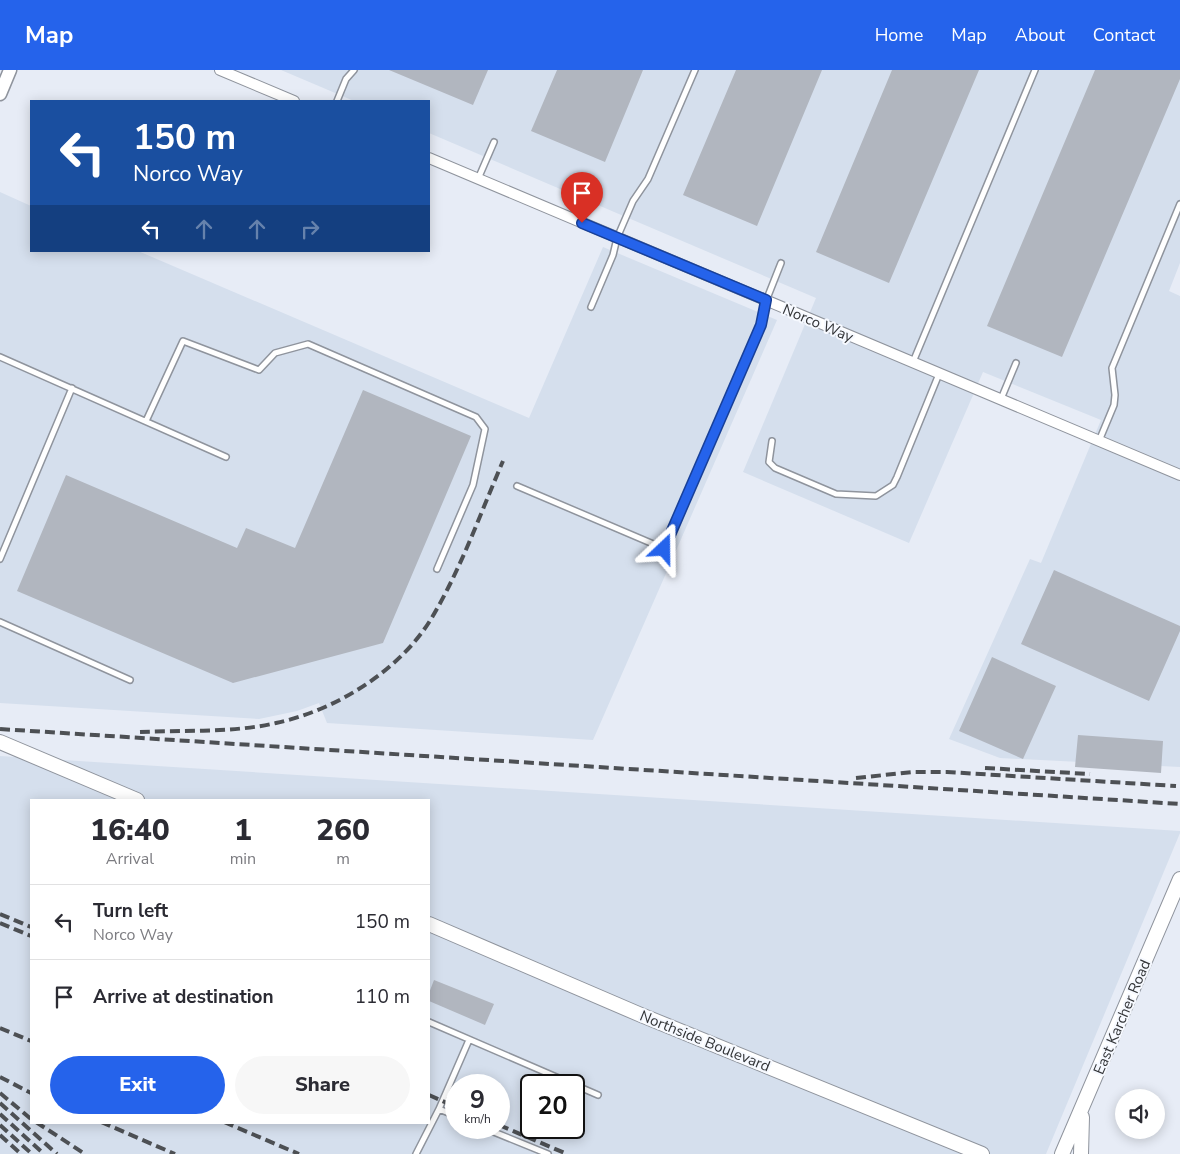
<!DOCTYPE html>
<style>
:root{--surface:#fff;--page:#f7f7f7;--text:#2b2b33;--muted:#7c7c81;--line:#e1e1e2;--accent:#2563eb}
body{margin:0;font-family:"Nunito Sans",sans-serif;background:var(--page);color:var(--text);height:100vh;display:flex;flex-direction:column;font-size:19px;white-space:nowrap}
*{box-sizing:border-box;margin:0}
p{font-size:16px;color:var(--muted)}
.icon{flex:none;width:28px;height:28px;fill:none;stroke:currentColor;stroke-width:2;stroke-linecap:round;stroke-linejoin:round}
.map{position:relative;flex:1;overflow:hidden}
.details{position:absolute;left:30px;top:729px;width:400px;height:325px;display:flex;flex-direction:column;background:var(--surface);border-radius:0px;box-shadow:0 2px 12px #0003}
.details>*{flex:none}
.hud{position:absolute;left:30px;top:30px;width:400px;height:152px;border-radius:0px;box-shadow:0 2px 12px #0003;background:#1a4fa0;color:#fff;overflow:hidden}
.fabs{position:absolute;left:1115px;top:1019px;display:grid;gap:10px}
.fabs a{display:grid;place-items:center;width:50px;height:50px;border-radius:50%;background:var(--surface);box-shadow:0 2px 12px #0003;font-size:25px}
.speed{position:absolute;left:445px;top:1004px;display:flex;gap:10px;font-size:25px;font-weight:700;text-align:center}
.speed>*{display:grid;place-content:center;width:65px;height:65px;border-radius:50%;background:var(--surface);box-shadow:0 2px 12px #0003;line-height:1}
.speed small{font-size:12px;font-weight:400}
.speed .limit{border:2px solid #111;border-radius:8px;background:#fff;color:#111}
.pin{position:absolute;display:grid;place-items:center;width:42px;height:42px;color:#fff;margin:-51px -21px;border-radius:50% 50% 50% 0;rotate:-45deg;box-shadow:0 0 5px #0007}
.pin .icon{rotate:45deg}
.me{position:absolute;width:55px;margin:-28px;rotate:23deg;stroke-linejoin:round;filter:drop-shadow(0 0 4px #0008)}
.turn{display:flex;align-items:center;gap:18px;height:105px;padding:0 20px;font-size:22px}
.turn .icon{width:65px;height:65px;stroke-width:2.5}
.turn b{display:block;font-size:35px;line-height:42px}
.lanes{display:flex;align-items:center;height:48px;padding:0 20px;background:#0003;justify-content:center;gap:25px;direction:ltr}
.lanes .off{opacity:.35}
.eta{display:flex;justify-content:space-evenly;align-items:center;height:85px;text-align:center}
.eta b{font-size:30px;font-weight:800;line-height:35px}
.action{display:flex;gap:10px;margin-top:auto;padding:10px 20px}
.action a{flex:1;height:58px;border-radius:30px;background:var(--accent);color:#fff;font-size:20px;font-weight:800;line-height:58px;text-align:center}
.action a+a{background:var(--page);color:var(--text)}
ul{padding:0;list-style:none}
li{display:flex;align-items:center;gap:15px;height:75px;padding:0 20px;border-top:1px solid var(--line)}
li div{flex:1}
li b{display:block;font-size:19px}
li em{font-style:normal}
header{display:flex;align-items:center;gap:30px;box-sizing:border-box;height:70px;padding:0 25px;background:var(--accent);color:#fff}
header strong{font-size:24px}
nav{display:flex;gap:28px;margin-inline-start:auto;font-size:18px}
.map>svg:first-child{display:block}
.built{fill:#d5dfed;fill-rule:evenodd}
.building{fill:#b1b6bf}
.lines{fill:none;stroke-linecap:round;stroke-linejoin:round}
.service-casing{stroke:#8f949d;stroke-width:8}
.minor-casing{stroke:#8f949d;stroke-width:12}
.tertiary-casing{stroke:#8f949d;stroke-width:15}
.secondary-casing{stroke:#8f949d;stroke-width:16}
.service{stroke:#fff;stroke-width:5}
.minor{stroke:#fff;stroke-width:10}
.tertiary{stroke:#fff;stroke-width:12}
.secondary{stroke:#fff;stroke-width:14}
.rail{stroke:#4d5054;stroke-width:4;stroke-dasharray:10 5;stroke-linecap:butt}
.route-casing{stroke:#184099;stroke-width:12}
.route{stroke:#2563eb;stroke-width:9}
.labels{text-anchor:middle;stroke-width:4;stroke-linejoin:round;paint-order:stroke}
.street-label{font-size:15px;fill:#323437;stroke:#f6f9ff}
</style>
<header>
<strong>Map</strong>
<nav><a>Home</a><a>Map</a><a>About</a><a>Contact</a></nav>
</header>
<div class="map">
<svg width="1180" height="1084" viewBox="0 0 1180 1084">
<rect width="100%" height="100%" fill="#e7ecf6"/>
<path class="built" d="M281 0H1180V193L1169 221 1180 226V697L1000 688 949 669 1030 489 1041 493 1101 350 983 302 909 473 743 402 816 228 429 63V31H354Z
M0 122 31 136V181H138L529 348 603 177 777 250 593 670 327 653 319 633 297 641 259 649 0 633Z
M0 686 1180 761V763L1046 1084H0ZM31 730H429V1052H31ZM456 1015H499V1058H456ZM531 1015H574V1058H531Z"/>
<path class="building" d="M389 0H488L473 35Z
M557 0H643L605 92 531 61Z
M736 0H822L757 156 683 125Z
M892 0H979L889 213 816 182Z
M1095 0H1180V9L1062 287 987 256Z
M363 320 471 366 383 573 233 613 17 521 66 405 237 478 246 458 295 478Z
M1054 500 1180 556V561L1149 631 1021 574Z
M992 587 1056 616 1023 689 959 661Z
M1078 665 1163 671 1161 703 1075 697Z
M434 910 494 934 485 955 429 931V923Z"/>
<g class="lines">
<defs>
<path id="service" d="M337 31 346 9 354 0
M478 109 494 72
M591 237 613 185 617 168 633 131 648 109 695 0
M0 287 226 387
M913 292 1035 0
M1001 329 1016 293
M146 351 183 271 259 300 275 283 308 274 476 347 485 359 473 415 437 499
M772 371 769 392 775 398 836 424 876 426 893 415 897 407 939 304
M1099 371 1114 335 1115 325 1112 298 1180 134
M517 416 665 479 761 255 766 231 781 193
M0 489 72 318
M0 552 130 610
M429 952 598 1025
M456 1046 439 1039 469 970
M484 1058 548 1084
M416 1084 439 1039"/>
<path id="minor" d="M220 0 294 31
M429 88 1180 405"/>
<path id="tertiary" d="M0 24 10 0"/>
<path id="secondary" d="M0 672 137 730
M429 854 641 945 982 1084
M1062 1084 1180 809
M1081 1084 1082 1047"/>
</defs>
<use href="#service" class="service-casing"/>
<use href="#minor" class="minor-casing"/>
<use href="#tertiary" class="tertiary-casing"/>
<use href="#secondary" class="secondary-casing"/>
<use href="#service" class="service"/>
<use href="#minor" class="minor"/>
<use href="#tertiary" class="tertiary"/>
<use href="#secondary" class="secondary"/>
<path class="rail" d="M0 659 1180 734
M140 662C184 660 233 663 276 653 337 640 403 599 434 544 462 496 481 442 503 391
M985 698 1090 704
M856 708 913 702H947L1176 716
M0 844 31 857
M0 853 31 866
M0 958 31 971
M0 1007 31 1023
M0 1023 31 1049
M429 1025 456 1037
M0 1033 57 1084
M0 1044 44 1084
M36 1052 85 1084
M101 1052 175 1084
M224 1052 299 1084
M0 1055 32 1084
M499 1055 567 1084
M0 1065 21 1084"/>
</g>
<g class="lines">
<defs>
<path id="route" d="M582 153 766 230 761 255 664 479"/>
</defs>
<use href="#route" class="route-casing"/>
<use href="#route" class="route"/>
</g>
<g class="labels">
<g class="street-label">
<text transform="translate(818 253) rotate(23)" y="5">Norco Way</text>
<text transform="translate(1122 947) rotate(-67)" y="5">East Karcher Road</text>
<text transform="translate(705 971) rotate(22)" y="5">Northside Boulevard</text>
</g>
</g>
</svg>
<div class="fabs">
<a><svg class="icon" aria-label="sound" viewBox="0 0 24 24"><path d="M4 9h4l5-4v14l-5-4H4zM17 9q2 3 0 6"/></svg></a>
</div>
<div class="speed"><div>9<small>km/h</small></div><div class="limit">20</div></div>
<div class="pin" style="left:582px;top:153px;background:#d93025"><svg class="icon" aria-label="arrive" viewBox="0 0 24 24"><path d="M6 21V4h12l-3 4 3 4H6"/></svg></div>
<svg class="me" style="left:664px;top:479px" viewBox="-20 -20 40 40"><path d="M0-17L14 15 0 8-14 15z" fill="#2563eb" stroke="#fff" stroke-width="4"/></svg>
<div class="hud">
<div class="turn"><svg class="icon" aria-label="left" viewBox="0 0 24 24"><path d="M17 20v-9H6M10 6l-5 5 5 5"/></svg><div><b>150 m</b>Norco Way</div></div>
<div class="lanes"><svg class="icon" aria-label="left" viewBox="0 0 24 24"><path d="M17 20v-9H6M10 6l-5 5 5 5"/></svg><svg class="icon off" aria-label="ahead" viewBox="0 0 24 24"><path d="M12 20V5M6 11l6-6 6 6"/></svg><svg class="icon off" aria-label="ahead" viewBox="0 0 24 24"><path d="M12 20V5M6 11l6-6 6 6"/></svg><svg class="icon off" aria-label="right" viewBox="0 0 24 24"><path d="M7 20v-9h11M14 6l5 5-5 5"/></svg></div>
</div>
<section class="details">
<div class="eta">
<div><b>16:40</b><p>Arrival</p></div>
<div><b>1</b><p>min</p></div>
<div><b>260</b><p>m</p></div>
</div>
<ul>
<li><svg class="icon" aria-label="left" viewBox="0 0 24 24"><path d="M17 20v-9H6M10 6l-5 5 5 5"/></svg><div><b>Turn left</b><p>Norco Way</p></div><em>150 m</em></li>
<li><svg class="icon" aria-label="arrive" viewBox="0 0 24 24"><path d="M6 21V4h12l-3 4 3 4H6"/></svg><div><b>Arrive at destination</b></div><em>110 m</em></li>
</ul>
<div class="action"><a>Exit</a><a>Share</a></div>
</section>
</div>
